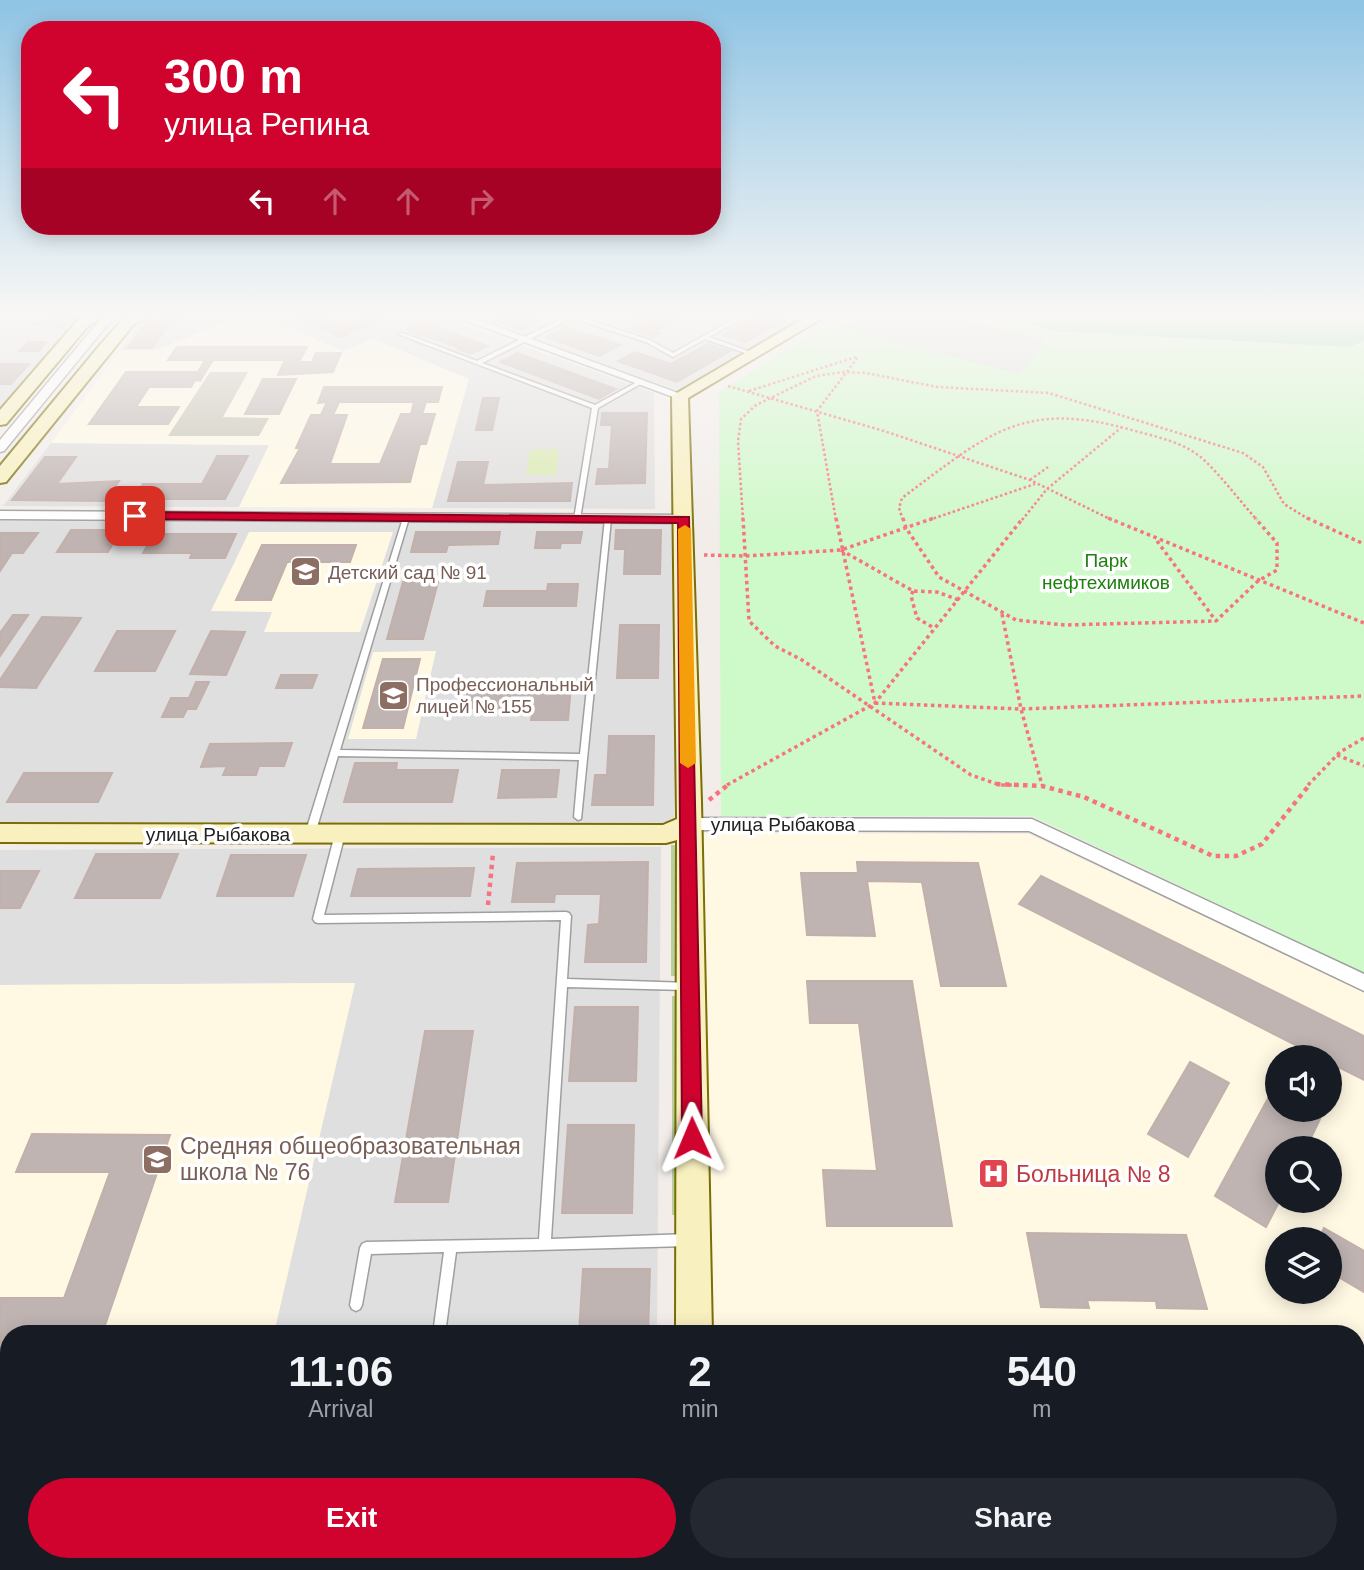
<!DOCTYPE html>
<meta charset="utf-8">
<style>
:root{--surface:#171b24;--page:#242831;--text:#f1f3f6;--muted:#9ea1a6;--accent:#d0032f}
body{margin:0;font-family:Helvetica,sans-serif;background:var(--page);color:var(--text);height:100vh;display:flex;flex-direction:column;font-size:26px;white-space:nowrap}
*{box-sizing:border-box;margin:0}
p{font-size:23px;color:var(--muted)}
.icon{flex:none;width:38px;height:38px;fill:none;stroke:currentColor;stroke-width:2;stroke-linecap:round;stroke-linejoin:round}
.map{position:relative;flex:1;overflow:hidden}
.details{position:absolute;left:0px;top:1325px;width:1365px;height:247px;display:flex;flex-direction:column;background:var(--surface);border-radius:28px 28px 0 0;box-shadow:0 4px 18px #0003}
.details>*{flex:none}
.banner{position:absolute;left:21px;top:21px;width:700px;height:214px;border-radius:28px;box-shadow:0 4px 18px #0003;background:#d0032f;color:#fff;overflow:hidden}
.fabs{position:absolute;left:1265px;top:1045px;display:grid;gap:14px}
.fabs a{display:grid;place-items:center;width:77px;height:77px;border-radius:50%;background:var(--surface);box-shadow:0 4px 18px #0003;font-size:35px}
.pin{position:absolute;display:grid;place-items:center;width:60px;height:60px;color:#fff;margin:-30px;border-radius:14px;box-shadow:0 4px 10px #0006}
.me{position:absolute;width:77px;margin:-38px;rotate:359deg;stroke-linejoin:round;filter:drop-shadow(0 0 5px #0008)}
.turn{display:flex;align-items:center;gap:24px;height:147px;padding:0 28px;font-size:32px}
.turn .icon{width:91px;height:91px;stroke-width:2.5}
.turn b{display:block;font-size:49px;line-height:60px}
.lanes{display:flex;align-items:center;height:66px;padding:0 28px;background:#0003;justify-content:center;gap:35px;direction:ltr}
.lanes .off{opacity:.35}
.eta{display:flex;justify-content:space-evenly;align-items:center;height:119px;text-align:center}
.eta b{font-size:42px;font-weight:700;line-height:49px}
.primary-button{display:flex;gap:14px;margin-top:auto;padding:14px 28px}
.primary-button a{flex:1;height:80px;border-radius:42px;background:var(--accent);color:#fff;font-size:28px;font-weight:700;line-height:80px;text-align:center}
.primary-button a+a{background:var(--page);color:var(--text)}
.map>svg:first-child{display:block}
.residential{fill:#e0dfdf}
.education{fill:#fff9e4;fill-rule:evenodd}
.construction{fill:#c6c2b4}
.grass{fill:#d9eab0}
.forest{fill:#b7d09e}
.park{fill:#cef9c8}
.pitch{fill:#89deab}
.parking{fill:#dedede}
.building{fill:#bfb4b2;stroke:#c3b0ab;stroke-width:2;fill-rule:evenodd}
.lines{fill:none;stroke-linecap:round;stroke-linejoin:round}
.lane-casing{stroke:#9f9f9f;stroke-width:3}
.street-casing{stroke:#9f9f9f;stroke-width:3}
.secondary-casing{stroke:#7a6e07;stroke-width:4}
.path-far3{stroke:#f87382;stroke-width:2.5;stroke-dasharray:2.5 2.5;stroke-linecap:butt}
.path-far2{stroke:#f87382;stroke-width:3.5;stroke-dasharray:3.5 3.5;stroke-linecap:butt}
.path-far1{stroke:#f87382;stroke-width:4.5;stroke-dasharray:4.5 4.5;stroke-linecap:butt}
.path{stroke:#f87382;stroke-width:5;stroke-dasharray:5 5;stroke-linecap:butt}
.lane{fill:#fff;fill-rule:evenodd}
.street{fill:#fff;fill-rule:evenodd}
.secondary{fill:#f9f0bf;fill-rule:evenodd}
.route{fill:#d0032f;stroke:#87021f;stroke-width:2}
.slow{fill:#f59e0b}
.labels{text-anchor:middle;stroke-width:7;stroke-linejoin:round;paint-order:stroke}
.park-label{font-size:19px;fill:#1d810e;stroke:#fff}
.education-label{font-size:19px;fill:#785e54;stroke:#fff;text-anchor:start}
.street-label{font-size:19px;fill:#222;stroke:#fff}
.near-education-label{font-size:23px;fill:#785e54;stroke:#fff;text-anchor:start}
.near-health-label{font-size:23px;fill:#be3a42;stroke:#fff;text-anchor:start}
</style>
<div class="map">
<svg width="1364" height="1570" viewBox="0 0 1364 1570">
<rect width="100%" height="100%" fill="#f2ede9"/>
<path class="residential" d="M0 314H85L0 412Z
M161 314H248L156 350H120L141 323Z
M257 314H435L654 393 655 509 432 508 468 379 343 351Z
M465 314H810L677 390Z
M51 443 270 445 239 507 3 506Z
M0 521 677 522 674 823 0 822Z
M661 847 657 1333H274L355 983 0 985V850Z"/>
<path class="education" d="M248 314H257L343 351 374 339 469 379 432 508 239 507 269 445 51 443 120 350H156Z
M249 532H393L360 632H264L272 612 211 611Z
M436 651 416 739H348L373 652Z
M704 833 1029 834 1364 992V1476H1356V1334L710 1333ZM1278 1057H1330V1110H1278ZM1278 1148H1330V1200H1278ZM1278 1239H1330V1292H1278Z
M355 983 274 1333 9 1334V1487H0V985Z"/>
<path class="construction" d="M210 372H248L223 417 269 418 259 436H168Z"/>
<path class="grass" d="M559 449 556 475H526L530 450Z"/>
<path class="forest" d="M671 845H683L684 976H671Z
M672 996H683L686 1215H672Z
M1356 1403 1364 1404V1493H1356Z"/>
<path class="park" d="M843 314H1364V973L1032 816H721L719 392Z"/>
<path class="pitch" d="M1003 314H1364V341L1349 347 1054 331Z"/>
<path class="parking" d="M869 314H938L1047 339 1018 374 841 327Z"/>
<path class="building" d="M48 314H78L62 327 34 325Z
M168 314H198L169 325 152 348H127L147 322Z
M294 314H314L342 325 367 315 365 314H394L341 337 290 316Z
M509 314H523L541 320 521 330 494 321Z
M619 314H654L640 321Z
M658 314H689L659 330 640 324Z
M760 314 788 318 746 342 723 335Z
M422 322 487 346 471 354 458 349 461 348 406 330Z
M638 325 657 331 661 333 654 337 630 329Z
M567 327 620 345 599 356 546 337Z
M28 342H46L39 351H20Z
M708 344 730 351 677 382 618 361 635 352 671 364Z
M177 347H307L300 360H168Z
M316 353H341L333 372 278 375 284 362H312Z
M517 353 616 389 599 399 500 362Z
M205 360H213L200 381 195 380 191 387H149L136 407H179L168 424H89L126 372H198Z
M0 364H29L11 384H0Z
M263 379H296L279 414H245Z
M324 387H442L438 402H426L422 414H435L426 444H420L410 482 281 483 300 448H296L311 415H321L327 402 318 403ZM339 402H414L411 414H401L380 464H330L347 415H333Z
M483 398H499L492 430H476Z
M602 413H647L645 483 596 484 598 469H609L612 425H601Z
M217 456H248L225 499H133L143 484H202Z
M45 457H76L57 484 119 481 105 501 12 500Z
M458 462H488L483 485 572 483 570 501H448Z
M71 530H121L108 552H57Z
M616 530H661L660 574H624L625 549H615Z
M416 532H500L498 544 448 545 446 552H411Z
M537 532H582L580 543H561L560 548H535Z
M0 533H38L23 553H12L0 571Z
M154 534H236L225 558H190L192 553H143Z
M262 545H356L350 562H287L271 600H236Z
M403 582H438L423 639H387Z
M548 584H578L576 606H484L487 591H547Z
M13 615H28L0 656V633Z
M42 617 81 618 36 688 0 687V680Z
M620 625H659L658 678H617Z
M117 631H175L155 671H95Z
M211 631 245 632 226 675 190 674Z
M383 659H420L403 728H363Z
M281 675H317L312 688H276Z
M196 682H209L196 709H187L183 717H162L171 698H189Z
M469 686H571L568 720H531L533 708H464Z
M609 736H654L653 805H592L595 775H607Z
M292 743 284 766H259L256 775H223L227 766 201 767 210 744Z
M355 763H397L396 770H458L452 802H344Z
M502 770H559L556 797 498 798Z
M24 773H112L98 802H7Z
M96 854H178L160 898H75Z
M231 855H306L293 896H217Z
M648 862 646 962H585L588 925 599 924 601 894H555L554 902H512L517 863Z
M857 862 978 863 1006 986H941L922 882 867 881 875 936 807 935 801 873H858Z
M474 868 470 896H351L358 869Z
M0 871H39L20 908H0Z
M1041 876 1364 1036V1080L1330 1063V1057H1319L1019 904Z
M807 981H912L952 1226H827L823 1170 877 1171 859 1023H810Z
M575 1007H638L636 1081H569Z
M425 1031H473L448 1202H395Z
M1190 1062 1229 1083 1188 1157 1148 1134Z
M1272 1091 1278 1094V1110H1307L1321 1117 1306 1148H1278L1280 1200 1266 1227 1215 1196Z
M568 1125H634L632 1213H562Z
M32 1134 170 1135 102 1334H9V1370H0V1298H64L110 1172H16Z
M1324 1228 1364 1251V1292L1330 1272V1239H1319Z
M1027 1233 1186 1235 1207 1309 1157 1308 1156 1301 1087 1300 1089 1308 1041 1307Z
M583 1269H650L648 1334H579Z"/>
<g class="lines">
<defs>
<path id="lane" d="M563 314H576V316L650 340 673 353 743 314H750L709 337 756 354 751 355 705 339 673 357 646 342 572 318 482 363 595 405 639 381 644 382 598 408 580 519 577 521 574 519 592 408 398 334 403 333 477 361 567 316Z
M790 314H798L815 320 812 322Z
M406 516 409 518 340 750 580 754 605 519 608 517 611 519 581 819 578 820 574 817 579 760 338 756 315 834 310 837 305 834 403 518Z
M340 831 345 834 324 915 566 912 569 913 571 916 567 979 690 983 691 986 690 989 686 990 567 987 551 1239 688 1234 692 1236 694 1240 692 1244 688 1246 456 1252 445 1334H433L444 1252 371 1254 362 1305 360 1309 356 1311 352 1309 350 1305 360 1248 362 1244 366 1242 539 1239 561 920 318 923 315 922 313 919 335 834Z
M190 1563H204L202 1570H188Z
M401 1563H415L414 1570H400Z"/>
<path id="street" d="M110 314H122L107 325 4 451 0 452V440L99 321Z
M448 314H463L686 396 676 398Z
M0 511 684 515 691 519 684 523 0 519Z
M689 818 1032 819 1364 974V991L1029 831 689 830 683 829 680 824 683 819Z"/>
<path id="secondary" d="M88 314H106L87 327 6 424 0 425V410L77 321Z
M133 314H152L133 325 6 482 0 483V466L100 345 123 319Z
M811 314H829L688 398 701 801 712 1334H676L677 840 666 843 0 842V824L663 825 677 819 672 396Z
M1364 1480V1520L1356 1521V1481Z
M0 1491H9V1531H0Z
M677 1563H717V1570H677Z"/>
</defs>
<use href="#lane" class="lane-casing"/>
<use href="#street" class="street-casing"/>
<use href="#secondary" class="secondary-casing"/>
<path class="path-far3" d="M728 386 884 431 1030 480 1112 520
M749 391 856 357
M1030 480 1048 467
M743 520 738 441 741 419 756 405 816 376 844 372 866 373 937 387 1049 393 1243 453 1263 467 1284 504 1310 520
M836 520 817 411 858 357
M903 520 899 508 902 498C988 434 1023 398 1135 431 1158 437 1186 443 1204 460 1223 478 1239 500 1257 520
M929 520 1035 484
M1022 520 1047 489 1122 427"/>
<path class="path-far2" d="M743 518 749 621 775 646 802 660 971 775 1000 785H1019
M836 518 875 703 1021 709 1364 696
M903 518 906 528 939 577 1016 620 1065 625 1216 621 1258 581 1277 570V543L1255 518
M1108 518 1364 623
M1307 518 1364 544
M1157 541 1216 621
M841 550 913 591 937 592 959 600
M704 555 746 556 841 550 934 518
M913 591 911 596 917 618 934 628
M1002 614 1021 709 1042 785
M1337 755 1364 766
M727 785 875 703 1023 518
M1308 785 1340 752 1364 738"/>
<path class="path-far1" d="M996 784 1042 786 1084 797 1213 856H1236L1262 844 1310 784
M709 800 729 784
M488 905 493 853"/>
<path class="path" d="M663 1570 664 1563"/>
<use href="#lane" class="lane"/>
<use href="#street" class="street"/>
<use href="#secondary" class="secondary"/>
</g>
<linearGradient id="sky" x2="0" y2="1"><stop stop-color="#8fc4e4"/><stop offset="0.59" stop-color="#f9f7f5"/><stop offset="1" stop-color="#f9f7f5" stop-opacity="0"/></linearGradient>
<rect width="1364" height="534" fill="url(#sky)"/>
<path class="route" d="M135 512 689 517 702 1138 699 1145 692 1147 685 1145 682 1138 678 523 131 519 129 516Z"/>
<path class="slow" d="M685 525 691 529 696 763 688 768 680 763 678 529Z"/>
<defs>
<symbol id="school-square" viewBox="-11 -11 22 22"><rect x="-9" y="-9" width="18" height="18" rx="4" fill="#8d6e63" stroke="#fff"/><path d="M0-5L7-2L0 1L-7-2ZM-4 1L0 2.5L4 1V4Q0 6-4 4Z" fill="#fff"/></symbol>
<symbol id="university-square" viewBox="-11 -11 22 22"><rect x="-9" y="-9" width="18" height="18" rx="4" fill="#8d6e63" stroke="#fff"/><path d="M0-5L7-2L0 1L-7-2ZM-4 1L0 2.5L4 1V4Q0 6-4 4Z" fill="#fff"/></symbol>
<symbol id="hospital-square" viewBox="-11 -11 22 22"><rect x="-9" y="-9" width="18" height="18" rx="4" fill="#e0444e" stroke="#fff"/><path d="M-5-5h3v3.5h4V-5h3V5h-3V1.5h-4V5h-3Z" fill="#fff"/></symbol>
</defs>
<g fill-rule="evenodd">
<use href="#school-square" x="288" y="554" width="35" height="35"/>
<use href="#university-square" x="376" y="678" width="35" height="35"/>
<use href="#school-square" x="140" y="1142" width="35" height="35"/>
<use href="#hospital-square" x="976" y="1156" width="35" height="35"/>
</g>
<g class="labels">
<g class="park-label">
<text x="1106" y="567">Парк<tspan x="1106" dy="22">нефтехимиков</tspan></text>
</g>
<g class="education-label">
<text x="328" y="579">Детский сад № 91</text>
<text x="416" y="691">Профессиональный<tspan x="416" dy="22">лицей № 155</tspan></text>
</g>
<g class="street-label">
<text x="783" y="831">улица Рыбакова</text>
<text x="218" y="841">улица Рыбакова</text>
</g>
<g class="near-education-label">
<text x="180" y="1154">Средняя общеобразовательная<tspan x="180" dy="26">школа № 76</tspan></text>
</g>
<g class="near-health-label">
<text x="1016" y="1182">Больница № 8</text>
</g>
</g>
</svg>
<div class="fabs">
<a><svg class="icon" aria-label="sound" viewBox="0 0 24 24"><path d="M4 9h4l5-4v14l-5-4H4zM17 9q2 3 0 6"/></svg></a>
<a><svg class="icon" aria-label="search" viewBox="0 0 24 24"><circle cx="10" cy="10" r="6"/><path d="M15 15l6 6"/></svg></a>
<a><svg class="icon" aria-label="layers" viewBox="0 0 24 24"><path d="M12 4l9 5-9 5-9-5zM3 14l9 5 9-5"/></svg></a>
</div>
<div class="pin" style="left:135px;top:516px;background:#d93025"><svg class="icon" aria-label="arrive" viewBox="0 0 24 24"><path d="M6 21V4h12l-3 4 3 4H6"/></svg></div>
<svg class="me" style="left:692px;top:1138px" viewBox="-20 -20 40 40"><path d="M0-17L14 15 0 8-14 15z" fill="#d0032f" stroke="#fff" stroke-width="4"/></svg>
<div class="banner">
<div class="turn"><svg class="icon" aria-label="left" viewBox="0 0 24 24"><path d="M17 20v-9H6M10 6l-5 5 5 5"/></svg><div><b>300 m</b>улица Репина</div></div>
<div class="lanes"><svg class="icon" aria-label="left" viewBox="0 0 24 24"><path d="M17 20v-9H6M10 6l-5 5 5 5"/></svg><svg class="icon off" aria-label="ahead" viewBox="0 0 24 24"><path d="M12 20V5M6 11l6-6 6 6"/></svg><svg class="icon off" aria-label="ahead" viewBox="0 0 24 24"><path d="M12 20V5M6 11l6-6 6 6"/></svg><svg class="icon off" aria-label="right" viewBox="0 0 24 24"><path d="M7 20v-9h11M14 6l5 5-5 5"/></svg></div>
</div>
<section class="details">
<div class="eta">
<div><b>11:06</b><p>Arrival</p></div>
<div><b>2</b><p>min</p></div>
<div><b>540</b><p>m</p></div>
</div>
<div class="primary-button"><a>Exit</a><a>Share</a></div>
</section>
</div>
